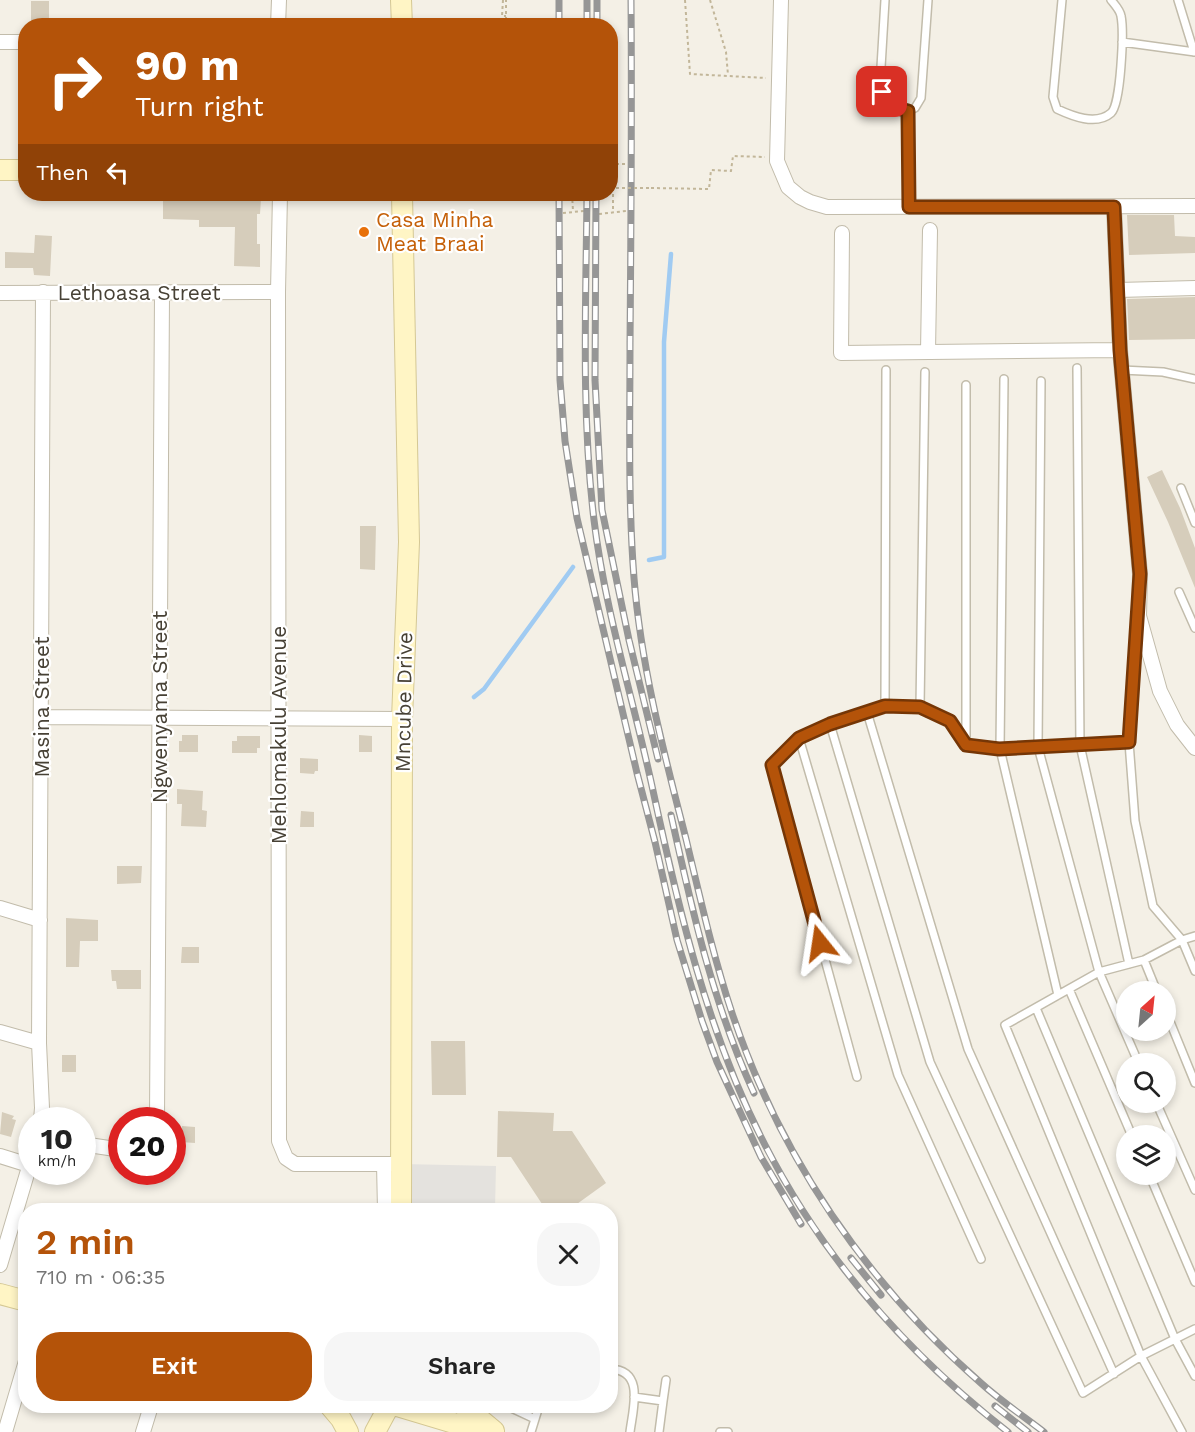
<!DOCTYPE html>
<meta charset="utf-8">
<style>
:root{--surface:#fff;--page:#f6f6f6;--text:#222;--muted:#767676;--accent:#b45309}
body{margin:0;font-family:"Work Sans",sans-serif;background:var(--page);color:var(--text);height:100vh;display:flex;flex-direction:column;font-size:22px;white-space:nowrap}
*{box-sizing:border-box;margin:0}
p{font-size:20px;color:var(--muted)}
.icon{flex:none;width:33px;height:33px;fill:none;stroke:currentColor;stroke-width:2;stroke-linecap:round;stroke-linejoin:round}
.map{position:relative;flex:1;overflow:hidden}
.side{position:absolute;left:18px;top:1203px;width:600px;height:210px;display:flex;flex-direction:column;background:var(--surface);border-radius:24px;box-shadow:0 3px 9px #0003}
.side>*{flex:none}
.banner{position:absolute;left:18px;top:18px;width:600px;height:183px;border-radius:24px;box-shadow:0 3px 9px #0003;background:#b45309;color:#fff;overflow:hidden}
.needle{width:39px;rotate:27deg}
.controls{position:absolute;left:1116px;top:981px;display:grid;gap:12px}
.controls a{display:grid;place-items:center;width:60px;height:60px;border-radius:50%;background:var(--surface);box-shadow:0 3px 9px #0003;font-size:30px}
.speed{position:absolute;left:18px;top:1107px;display:flex;gap:12px;font-size:30px;font-weight:700;text-align:center}
.speed>*{display:grid;place-content:center;width:78px;height:78px;border-radius:50%;background:var(--surface);box-shadow:0 3px 9px #0003;line-height:1}
.speed small{font-size:15px;font-weight:400}
.speed .limit{border:9px solid #d22;background:#fff;color:#111}
.pin{position:absolute;display:grid;place-items:center;width:51px;height:51px;color:#fff;margin:-26px;border-radius:12px;box-shadow:0 3px 9px #0006}
.me{position:absolute;width:66px;margin:-33px;rotate:345deg;stroke-linejoin:round;filter:drop-shadow(0 0 4px #0008)}
.turn{display:flex;align-items:center;gap:21px;height:126px;padding:0 18px;font-size:27px}
.turn .icon{width:78px;height:78px;stroke-width:2.5}
.turn b{display:block;font-size:42px;line-height:51px}
.then{display:flex;align-items:center;height:57px;padding:0 18px;background:#0003;gap:12px;font-size:22px}
.round{display:grid;place-items:center;flex:none;width:63px;height:63px;border-radius:24px;background:var(--page)}
.head{display:flex;align-items:center;justify-content:space-between;height:102px;padding:0 18px}
h1{font-size:36px;font-weight:600;line-height:45px;color:var(--accent)}
.cta{display:flex;gap:12px;margin-top:auto;padding:12px 18px}
.cta a{flex:1;height:69px;border-radius:24px;background:var(--accent);color:#fff;font-size:24px;font-weight:600;line-height:69px;text-align:center}
.cta a+a{background:var(--page);color:var(--text)}
.map>svg:first-child{display:block}
.parking{fill:#e4e2de}
.lines{fill:none;stroke-linecap:round;stroke-linejoin:round}
.stream{stroke:#a0cbf2;stroke-width:4.5}
.building{fill:#d6cdbb}
.lane-casing{stroke:#c2bcab;stroke-width:10}
.street-casing{stroke:#c2bcab;stroke-width:16}
.secondary-casing{stroke:#d5c894;stroke-width:22}
.path{stroke:#c2b699;stroke-width:2;stroke-dasharray:3 3;stroke-linecap:butt}
.lane{stroke:#fff;stroke-width:7}
.street{stroke:#fff;stroke-width:14}
.secondary{stroke:#fff5c5;stroke-width:20}
.rail-casing{stroke:#969696;stroke-width:7}
.rail{stroke:#fff;stroke-width:4.5;stroke-dasharray:14;stroke-linecap:butt}
.path-bridge{stroke:#c2b699;stroke-width:2;stroke-dasharray:3 3;stroke-linecap:butt}
.route-casing{stroke:#753606;stroke-width:15}
.route{stroke:#b45309;stroke-width:10}
.food-dot{fill:#e8710a;stroke:#fff;stroke-width:2}
.labels{text-anchor:middle;stroke-width:4.5;stroke-linejoin:round;paint-order:stroke}
.food-label{font-size:21px;fill:#c56008;stroke:#fff;text-anchor:start}
.street-label{font-size:21px;fill:#474135;stroke:#fff}
</style>
<div class="map">
<svg width="1195" height="1432" viewBox="0 0 1195 1432">
<rect width="100%" height="100%" fill="#f4f0e6"/>
<path class="parking" d="M402 1164 496 1166 495 1210H402Z"/>
<g class="lines">
<path class="stream" d="M649 560 664 557V342L671 254
M474 697 484 689 573 567"/>
</g>
<path class="building" d="M31 1H49V25L31 24Z
M199 194H221V197L261 198 260 214H257V244H260V267L234 266 235 227H199V220L163 219V197L199 198Z
M1127 215H1174L1175 236 1195 237V253L1129 255Z
M35 235 52 236 50 276 34 275 33 268H5V252L34 253Z
M1195 297V339L1129 340 1127 299Z
M1162 470 1180 508 1195 548V588L1168 522 1147 477Z
M360 526H376L375 570 360 569Z
M182 735H198V752H179V741H182Z
M359 735 372 736V752H359Z
M237 736H260V748H257V753H232V741H237Z
M300 758 318 759V771H315L314 774 300 773Z
M177 789 203 791 202 810 207 811 206 827 181 826 182 804H177Z
M301 811 314 812V827H300Z
M117 866H142L141 883 117 884Z
M66 918 98 920V941H80L79 967H66Z
M182 947H199V963H181Z
M111 970H141V989H117L116 981H112Z
M431 1041H465L466 1095H432Z
M62 1055H76V1072H62Z
M498 1111 554 1113 553 1131H572L606 1183 570 1209 546 1210 511 1157H497Z
M2 1112 14 1116 12 1119 16 1120 11 1137 0 1134Z
M182 1126 195 1127V1143L181 1142Z"/>
<g class="lines">
<defs>
<path id="lane" d="M885 0 880 84 882 92 889 102 896 108 908 111 915 108 921 98 928 0
M1062 0 1053 97 1057 109C1072 116 1096 126 1111 113 1121 104 1124 31 1121 16 1120 10 1115 5 1111 0
M1178 0 1194 52
M1122 42 1195 52
M908 111 909 206
M1077 368 1080 745 1129 964
M1122 370 1163 372 1195 379
M1004 379 1000 749 1058 995
M1041 381 1038 747 1099 972 1139 1064
M1181 488 1195 523
M1179 592 1195 628
M1138 626 1129 742 1135 821 1153 906 1182 940 1195 971
M885 707 886 370
M920 707 925 372
M867 712 968 1049 1114 1374
M830 724 930 1062 1083 1393 1141 1356 1195 1329
M799 738 898 1075 981 1259
M966 745V385
M1144 960 1157 992
M1069 989 1132 1136
M1036 1008 1175 1339 1195 1376
M1166 1012 1195 1083
M857 1077 772 765 799 738 830 724 885 707H920L950 721 966 745 1000 749 1129 742
M1156 1102 1195 1190
M1149 1174 1195 1282
M610 1369C645 1370 633 1408 630 1432
M634 1397 663 1401 659 1432
M663 1401 666 1380
M507 1406 535 1419
M531 1432 539 1406
M720 1432H728
M1182 1432 1141 1356 1005 1025 1099 972 1144 960 1182 940 1195 936"/>
<path id="street" d="M781 0 777 161 788 187 800 197 810 202 827 207 1195 206
M278 26 279 0
M0 42H26
M280 194 278 292 279 1141 286 1158 295 1164H402
M1114 207 1120 350 1140 574 1139 616 1160 691 1177 725 1195 748
M842 233 841 353 1120 350
M1118 290 1195 288
M0 293 278 292
M928 352 930 230
M42 717 402 719
M0 908 40 920
M0 1032 39 1043
M41 1120 42 1108 39 1043 43 292
M157 1120 162 294
M82 1144 122 1150
M0 1156 29 1165
M384 1164 385 1210
M0 1265 32 1157
M5 1432 26 1361
M143 1432 151 1406"/>
<path id="secondary" d="M401 0 402 26
M0 170H26
M401 1210 402 719 409 542 402 194
M0 1294 26 1301
M330 1406 341 1419 348 1432
M397 1406 484 1432
M464 1406 494 1431
M375 1432 389 1406"/>
</defs>
<use href="#lane" class="lane-casing"/>
<use href="#street" class="street-casing"/>
<use href="#secondary" class="secondary-casing"/>
<path class="path" d="M503 0 502 16H506
M685 0 690 74 766 78
M710 0 726 52 728 75
M506 26V0
M610 164H626
M613 164V211
M651 188 709 189 711 170 731 171 733 156 765 157
M572 194 573 211
M563 213 584 211
M599 214 626 211"/>
<use href="#lane" class="lane"/>
<use href="#street" class="street"/>
<use href="#secondary" class="secondary"/>
<defs>
<path id="rail" d="M631 0C632 115 631 229 630 344 630 422 628 501 634 578 641 667 664 753 686 839 700 897 713 956 732 1013 780 1157 867 1284 982 1384 1001 1401 1023 1416 1044 1432
M559 26V0
M587 26V0
M597 26V0
M559 194 560 380 565 441 577 518 637 773 655 842 677 940 702 1021 717 1062 761 1157 801 1224
M587 194C586 302 581 412 594 520 605 611 633 698 652 786 678 907 707 1032 764 1143 822 1257 908 1354 1008 1432
M596 194 595 380 602 510 629 640 658 759
M671 815C692 910 713 1004 754 1093
M851 1258 881 1295
M995 1406 1028 1432"/>
</defs>
<use href="#rail" class="rail-casing"/>
<use href="#rail" class="rail"/>
<path class="path-bridge" d="M610 188H651"/>
</g>
<g class="lines">
<defs>
<path id="route" d="M820 943 772 765 799 738 830 724 885 706 920 707 950 721 966 745 999 749 1129 742 1140 574 1120 350 1114 207H909L908 111C895 108 889 103 882 92"/>
</defs>
<use href="#route" class="route-casing"/>
<use href="#route" class="route"/>
</g>
<circle class="food-dot" cx="364" cy="232" r="6"/>
<g class="labels">
<g class="food-label">
<text x="376" y="227">Casa Minha<tspan x="376" dy="24">Meat Braai</tspan></text>
</g>
<g class="street-label">
<text x="139" y="300">Lethoasa Street</text>
<text transform="translate(404 702) rotate(-89)" y="7">Mncube Drive</text>
<text transform="translate(42 707) rotate(-90)" y="7">Masina Street</text>
<text transform="translate(160 707) rotate(-90)" y="7">Ngwenyama Street</text>
<text transform="translate(279 735) rotate(-90)" y="7">Mehlomakulu Avenue</text>
</g>
</g>
</svg>
<div class="controls">
<a><svg class="needle" viewBox="-14 -14 28 28"><path d="M0-13l5 13h-10z" fill="#e53935"/><path d="M0 13l5-13h-10z" fill="#767676"/></svg></a>
<a><svg class="icon" aria-label="search" viewBox="0 0 24 24"><circle cx="10" cy="10" r="6"/><path d="M15 15l6 6"/></svg></a>
<a><svg class="icon" aria-label="layers" viewBox="0 0 24 24"><path d="M12 4l9 5-9 5-9-5zM3 14l9 5 9-5"/></svg></a>
</div>
<div class="speed"><div>10<small>km/h</small></div><div class="limit">20</div></div>
<div class="pin" style="left:882px;top:92px;background:#d93025"><svg class="icon" aria-label="arrive" viewBox="0 0 24 24"><path d="M6 21V4h12l-3 4 3 4H6"/></svg></div>
<svg class="me" style="left:820px;top:943px" viewBox="-20 -20 40 40"><path d="M0-17L14 15 0 8-14 15z" fill="#b45309" stroke="#fff" stroke-width="4"/></svg>
<div class="banner">
<div class="turn"><svg class="icon" aria-label="right" viewBox="0 0 24 24"><path d="M7 20v-9h11M14 6l5 5-5 5"/></svg><div><b>90 m</b>Turn right</div></div>
<div class="then">Then<svg class="icon" aria-label="left" viewBox="0 0 24 24"><path d="M17 20v-9H6M10 6l-5 5 5 5"/></svg></div>
</div>
<section class="side">
<div class="head"><div><h1>2 min</h1><p>710 m · 06:35</p></div><a class="round"><svg class="icon" aria-label="close" viewBox="0 0 24 24"><path d="M6 6l12 12M18 6L6 18"/></svg></a></div>
<div class="cta"><a>Exit</a><a>Share</a></div>
</section>
</div>
